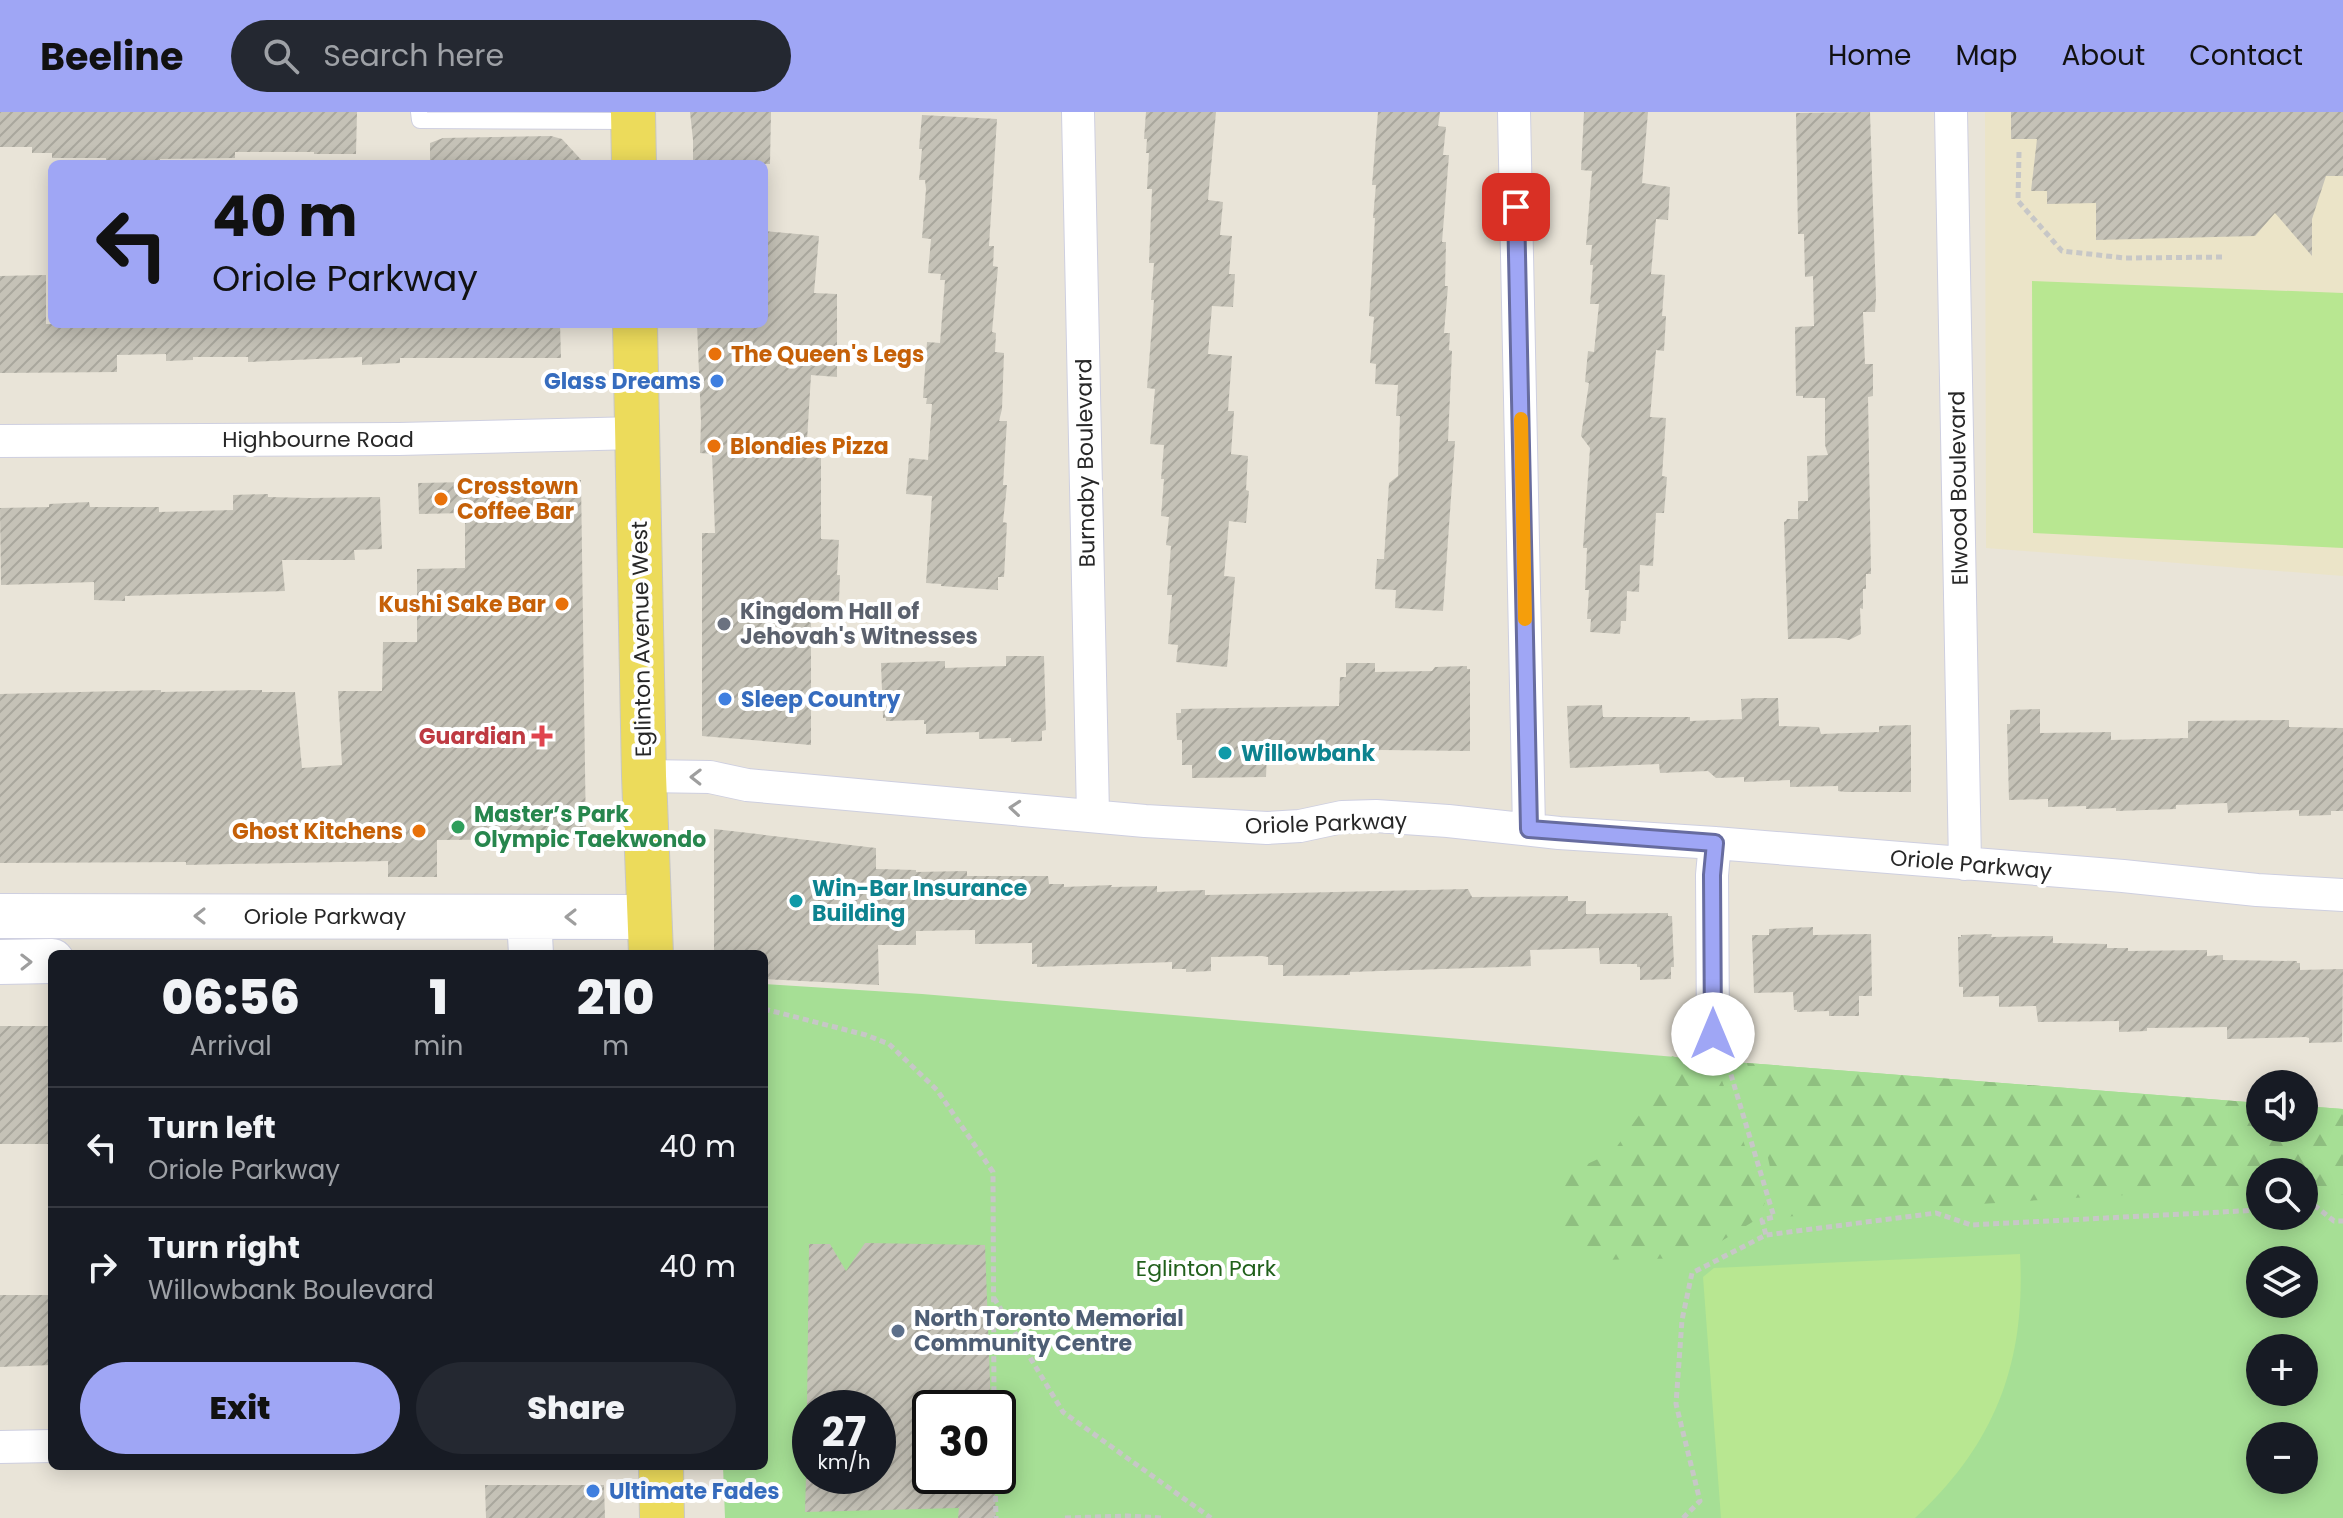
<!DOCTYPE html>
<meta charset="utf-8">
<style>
:root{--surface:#171b24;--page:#242831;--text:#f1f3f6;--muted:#9ea1a6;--line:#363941;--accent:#9fa6f5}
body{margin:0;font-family:Poppins,sans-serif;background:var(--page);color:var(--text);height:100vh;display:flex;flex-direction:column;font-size:30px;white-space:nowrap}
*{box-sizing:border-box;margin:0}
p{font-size:26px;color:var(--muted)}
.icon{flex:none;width:44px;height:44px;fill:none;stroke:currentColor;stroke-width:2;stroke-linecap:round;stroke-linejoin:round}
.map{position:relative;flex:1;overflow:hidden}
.drawer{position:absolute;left:48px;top:838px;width:720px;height:520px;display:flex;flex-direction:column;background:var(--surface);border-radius:12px;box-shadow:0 4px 20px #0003}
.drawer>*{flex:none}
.top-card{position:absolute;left:48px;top:48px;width:720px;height:168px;border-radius:12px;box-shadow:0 4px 20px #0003;background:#9fa6f5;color:#111;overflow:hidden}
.buttons{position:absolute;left:2246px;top:958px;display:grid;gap:16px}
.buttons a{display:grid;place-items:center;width:72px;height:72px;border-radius:50%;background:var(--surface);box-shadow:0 4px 20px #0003;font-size:40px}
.speed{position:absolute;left:792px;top:1278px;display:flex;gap:16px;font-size:40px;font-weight:700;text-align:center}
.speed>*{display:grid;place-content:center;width:104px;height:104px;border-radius:50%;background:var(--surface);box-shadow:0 4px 20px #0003;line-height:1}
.speed small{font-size:20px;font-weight:400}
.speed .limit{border:4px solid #111;border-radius:12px;background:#fff;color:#111}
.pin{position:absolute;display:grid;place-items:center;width:68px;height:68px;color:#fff;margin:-34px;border-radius:16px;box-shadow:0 4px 12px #0006}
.me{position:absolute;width:88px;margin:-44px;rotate:0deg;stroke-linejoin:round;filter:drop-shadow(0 0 6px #0008)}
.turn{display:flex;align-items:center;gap:28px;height:168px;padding:0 32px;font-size:36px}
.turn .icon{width:104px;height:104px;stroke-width:2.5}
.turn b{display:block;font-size:56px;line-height:68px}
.eta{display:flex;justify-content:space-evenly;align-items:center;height:136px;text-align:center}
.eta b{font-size:48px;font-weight:800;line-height:56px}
.button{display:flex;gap:16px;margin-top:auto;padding:16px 32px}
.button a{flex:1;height:92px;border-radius:48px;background:var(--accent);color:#111;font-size:32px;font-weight:800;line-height:92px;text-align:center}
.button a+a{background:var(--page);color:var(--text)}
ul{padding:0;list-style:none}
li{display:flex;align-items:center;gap:24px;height:120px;padding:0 32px;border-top:2px solid var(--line)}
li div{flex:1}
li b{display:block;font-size:30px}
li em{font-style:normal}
header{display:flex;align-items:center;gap:48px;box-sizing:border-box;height:112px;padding:0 40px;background:var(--accent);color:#111}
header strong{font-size:38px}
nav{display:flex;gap:44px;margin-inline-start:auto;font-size:28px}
.search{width:560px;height:72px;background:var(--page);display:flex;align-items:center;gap:20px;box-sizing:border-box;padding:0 28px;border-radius:44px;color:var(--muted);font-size:30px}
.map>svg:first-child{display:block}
.education{fill:#ebe4c8}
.grass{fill:#a6df95;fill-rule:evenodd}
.forest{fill:url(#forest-firs)}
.pitch{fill:#b8e791}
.building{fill:url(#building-hatch)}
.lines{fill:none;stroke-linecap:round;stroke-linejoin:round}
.lane-casing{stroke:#cecfe0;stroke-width:18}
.street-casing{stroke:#cecfe0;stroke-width:34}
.secondary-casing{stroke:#cecfe0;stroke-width:46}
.primary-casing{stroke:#c7c7c7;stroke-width:46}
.path{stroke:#c7c7c7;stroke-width:5;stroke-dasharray:6 4;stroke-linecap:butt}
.lane{stroke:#fff;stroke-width:16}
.street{stroke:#fff;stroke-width:32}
.secondary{stroke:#fff;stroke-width:44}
.primary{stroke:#ecdb5b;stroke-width:44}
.oneway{stroke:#9e9e9e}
.route-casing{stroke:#676c9f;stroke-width:20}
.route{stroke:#9fa6f5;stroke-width:14}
.slow{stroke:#f59e0b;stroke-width:14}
.food-dot{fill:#e8710a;stroke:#fff;stroke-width:3}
.shop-dot{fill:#3f7fe0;stroke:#fff;stroke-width:3}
.worship-dot{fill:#6b7280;stroke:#fff;stroke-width:3}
.health-dot{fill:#e0444e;stroke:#fff;stroke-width:3}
.culture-dot{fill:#0f9aa8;stroke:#fff;stroke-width:3}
.leisure-dot{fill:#2e9e5b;stroke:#fff;stroke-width:3}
.service-dot{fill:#5c6f8a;stroke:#fff;stroke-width:3}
.labels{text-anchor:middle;stroke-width:8;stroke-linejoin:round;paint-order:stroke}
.food-label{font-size:22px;font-weight:bold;fill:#c56008;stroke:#fff;text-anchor:start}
.shop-label{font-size:22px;font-weight:bold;fill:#366cbe;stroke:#fff;text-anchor:start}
.street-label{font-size:22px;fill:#272727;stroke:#fff}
.worship-label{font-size:22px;font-weight:bold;fill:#5b616d;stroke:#fff;text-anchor:start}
.health-label{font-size:22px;font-weight:bold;fill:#be3a42;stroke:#fff;text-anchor:end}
.culture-label{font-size:22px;font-weight:bold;fill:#0d838f;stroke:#fff;text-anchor:start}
.leisure-label{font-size:22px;font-weight:bold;fill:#27864d;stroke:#fff;text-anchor:start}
.park-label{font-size:22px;fill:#21601b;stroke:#fff}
.service-label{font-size:22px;font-weight:bold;fill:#4e5e75;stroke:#fff;text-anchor:start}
</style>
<header>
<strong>Beeline</strong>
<div class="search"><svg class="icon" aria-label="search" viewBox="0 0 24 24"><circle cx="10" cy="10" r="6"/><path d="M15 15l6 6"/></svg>Search here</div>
<nav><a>Home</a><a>Map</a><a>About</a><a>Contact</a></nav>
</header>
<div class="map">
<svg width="2343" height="1406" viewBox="0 0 2343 1406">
<defs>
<pattern id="forest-firs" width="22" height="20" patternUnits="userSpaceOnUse" patternTransform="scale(2)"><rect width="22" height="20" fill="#a6df95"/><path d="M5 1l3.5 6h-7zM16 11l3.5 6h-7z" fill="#8fbf80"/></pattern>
<pattern id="building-hatch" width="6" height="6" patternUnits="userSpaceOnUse" patternTransform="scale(2)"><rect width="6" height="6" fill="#c5c2b7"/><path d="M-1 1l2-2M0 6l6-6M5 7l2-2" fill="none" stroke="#a9a79d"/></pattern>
</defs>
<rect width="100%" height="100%" fill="#e9e4d8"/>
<path class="education" d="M1985 0H2343V464L1986 436Z"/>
<path class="grass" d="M764 872 922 882 1747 951 2260 991V1016H2304V994L2343 997V1406H725L723 1354H764ZM2260 1060H2304V1104H2260ZM2260 1148H2304V1192H2260ZM2260 1236H2304V1280H2260ZM810 1296H878V1364H810ZM930 1296H998V1364H930ZM2260 1324H2304V1368H2260Z"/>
<path class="forest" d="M1672 944 1719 960 1765 1091 1754 1109 1694 1146 1596 1148 1557 1107 1568 1061 1613 1040 1647 992Z
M1747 951 2260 991V1016H2304V994L2343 997V1083L2304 1081V1060H2260V1079L2236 1077 2072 1086 1781 1105Z"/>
<path class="pitch" d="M2032 169 2343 181V436L2033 421Z
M2020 1142C2026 1251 1995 1332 1915 1406H1721L1703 1165 1714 1156Z"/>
<path class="building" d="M0 0H357L356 42H314V40H235V46L160 47V52H106V46H52V41H32V35H0Z
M690 0H771L770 52H693V28Z
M1146 0H1216L1208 88 1223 90 1220 123 1232 124 1229 162H1235L1233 195 1212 194 1208 242 1232 244 1228 299H1234L1231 342 1248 344 1246 378 1249 379 1246 411 1229 409 1224 464 1235 465 1227 555 1176 550 1178 533 1168 532 1172 483H1167L1171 434 1166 433 1169 405 1161 404 1164 367H1161L1164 333 1150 332 1155 277 1147 276 1154 188H1151L1154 151H1149L1152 77H1147L1149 41H1146L1147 27H1144Z
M1378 0H1440L1438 14 1446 15 1443 43H1449L1442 130H1446L1445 174H1448L1444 221H1450L1449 238 1452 239 1448 329H1455L1443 499 1395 496 1396 478 1375 477 1377 447H1384L1389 371 1398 364 1400 304H1396L1398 273 1375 272 1376 252 1370 251 1374 205 1369 204 1375 106H1373L1376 73H1372Z
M1584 0H1648L1642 71 1670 75 1668 108 1656 107 1651 162 1665 163 1662 204H1666L1664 239 1656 238 1650 305 1666 306 1662 364 1667 365 1664 401H1656L1653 454 1640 453 1639 480 1627 479 1626 509H1621L1620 522 1590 520 1591 507H1587L1589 478H1585L1587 436H1583L1590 336 1581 324 1589 271 1585 270 1588 239 1594 240 1599 192H1590L1593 153H1590L1592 133H1586L1592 59 1581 58Z
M1870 0 1876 185 1875 200H1863L1865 252H1873V284L1868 285 1871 462H1866V477H1863V497L1860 496 1861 522 1849 528 1839 526 1788 527 1784 410 1786 409 1787 407H1798V389H1808L1807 344 1828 343 1825 333V286H1803V284H1796L1795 215 1814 214 1813 164 1805 165 1804 122H1798L1796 1Z
M2011 0H2343V64H2326L2312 107V144L2275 101 2255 124 2096 128V91L2047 92V79H2031L2037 27H2011Z
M922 3 997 7 989 134H994L993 154 998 155 992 220 996 221 995 240 1004 241 1002 297 999 309H1007L1003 373H1007L1003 410 1007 411 1004 465H998V478L941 474V472L926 471 932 384 906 382 909 346 928 348 932 292H926L927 286H923L927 230 940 231 945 168H940L941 162 928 161 931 127 922 126 926 77 925 68H919L922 37H919Z
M551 24 562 27 585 52H430V31L443 26Z
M764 119 819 124 814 181 837 182V265L811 263 806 345 821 346V427L839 428 837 463H840L839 489 811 488V633L702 624V421H715L712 342 700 341 701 309 697 212H764Z
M46 163V212H560L561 246H400V251L362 253V245L248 250V245H193V248L166 249V242L117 243V260L0 261V164Z
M581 368 586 727 437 728V765H388V749L186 753V750L0 751V582L161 578V580L262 578V580H295L302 656 342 653 338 579H382L383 530H417V457L465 456V401L419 402 418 371Z
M268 382V385L310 386 380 385 382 437 354 438 355 448H282L285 479 125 484V489L94 488V470L1 473 0 396 49 395V392L89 390 90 395H159V400L233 398V383Z
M1006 544H1044L1046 618 1042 619V629L1011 630V626L979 627V620L926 622V612H924V608L886 609V606H883L881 551 945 549V556L1006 554Z
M1346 551H1375V560L1432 559 1435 555 1467 554V557H1470V639L1382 638 1267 642 1266 665 1192 666V653H1182V628H1177L1176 601H1181V597L1339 594 1340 565H1346Z
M1759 586H1778L1779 614 1819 615 1821 622 1879 620V614L1911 613V680H1845L1838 679V674L1790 675V668L1744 670V665L1716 666 1708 659 1660 661 1659 652 1570 656 1567 594 1602 593 1603 605H1690V609L1742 607 1741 587Z
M2040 597V621L2111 620V628L2188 626V609L2289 608V615L2343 616V699H2331V703L2299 704V698L2228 701 2227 691 2176 693V697L2116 699V696L2086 697V694L2048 695V687L2009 688 2007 612H2010V598Z
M714 717 876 736V757L916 758V760L967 759V764H1048L1049 772H1064V775L1112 773 1111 775 1157 774V780L1205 778V783L1468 777 1472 785 1568 784V789H1586V802L1668 801V804H1672L1674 855H1671V867L1640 868V855H1637V852H1600L1599 836 1530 838 1531 854 1350 860V863L1283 864V853H1268V845L1262 844 1211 845V859L1186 860V857H1172V850L1037 855V852H1032V831L975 832V818L916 819V833H878L879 873 764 867V842H714Z
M1813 815V823L1871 822 1872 884H1859V904H1829V899L1797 900V898H1794L1793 880 1754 881 1752 823H1769V817Z
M1992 822 1991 825 2053 824V831L2107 832V836H2128V839L2207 838V844L2223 843V848L2297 849V851H2300V858L2343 857 2342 930 2309 931V926L2306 925 2227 927V915L2147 916V919L2119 920V909L2038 910 2036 894 1999 895V884L1963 885V875H1959L1958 825H1961V823Z
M0 914H52V1032H0Z
M865 1131 985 1133 991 1296H930V1364H994L996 1406H958L959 1396 805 1400 806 1364H878V1296H807L809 1132H830L846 1159Z
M0 1183H52V1253L0 1255Z
M485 1373H604L605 1406H486Z"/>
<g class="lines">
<defs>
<path id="lane" d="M419 0 420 8 632 9"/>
<path id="street" d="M1078 0 1093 703
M1514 0 1529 717
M1951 0 1965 752
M0 329 399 327 637 321
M644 664 710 665 747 673 1145 709 1267 716 1300 714 1342 705 1376 704 1448 709 1559 721 1715 731 2123 764 2257 778 2343 783
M1713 922 1712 763 1715 731
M0 1335 52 1334"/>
<path id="secondary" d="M0 804 649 805
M529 805 531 842
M0 850 52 849"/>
<path id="primary" d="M633 0 634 52
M635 212 644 664 651 842
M661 1354 662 1406"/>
</defs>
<use href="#lane" class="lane-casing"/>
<use href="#street" class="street-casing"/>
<use href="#secondary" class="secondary-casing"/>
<use href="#primary" class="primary-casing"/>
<path class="path" d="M2019 40 2018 89 2062 139 2125 146 2225 145
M764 897 866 923 889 932 937 978 993 1060 994 1296
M1728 953 1774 1105 1762 1108 1766 1123
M2304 1094 2314 1093 2334 1109H2343
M994 1186 1063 1300 1211 1406
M995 1364 996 1406
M1065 1406 1128 1404 1162 1406
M1683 1406 1700 1389 1676 1292 1682 1208 1692 1161 1766 1123 1936 1101 1971 1113 2260 1098"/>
<use href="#lane" class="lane"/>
<use href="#street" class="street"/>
<use href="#secondary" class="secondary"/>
<use href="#primary" class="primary"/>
</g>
<defs><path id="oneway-chevron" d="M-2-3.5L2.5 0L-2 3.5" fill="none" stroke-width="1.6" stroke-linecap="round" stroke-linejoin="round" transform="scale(2)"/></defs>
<g class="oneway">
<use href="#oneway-chevron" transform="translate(696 665) rotate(-179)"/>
<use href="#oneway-chevron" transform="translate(1015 696) rotate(-175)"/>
<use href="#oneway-chevron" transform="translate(200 804) rotate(180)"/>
<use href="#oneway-chevron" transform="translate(571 805) rotate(-180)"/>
<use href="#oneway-chevron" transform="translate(26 850) rotate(-1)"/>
</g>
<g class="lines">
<defs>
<path id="route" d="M1516 95 1529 717 1715 731 1712 763 1713 922"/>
</defs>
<use href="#route" class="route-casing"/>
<use href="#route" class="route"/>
<path class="slow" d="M1521 307 1525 507"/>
</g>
<g class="food-dot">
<circle cx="715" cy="242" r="8"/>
<circle cx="714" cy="334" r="8"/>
<circle cx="441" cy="387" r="8"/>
<circle cx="562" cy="492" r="8"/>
<circle cx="419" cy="719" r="8"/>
</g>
<g class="shop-dot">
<circle cx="717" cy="269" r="8"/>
<circle cx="725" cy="587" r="8"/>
<circle cx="593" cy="1379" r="8"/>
</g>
<circle class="worship-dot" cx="724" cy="512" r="8"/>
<path class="health-dot" d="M538 612h8v8h8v8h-8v8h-8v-8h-8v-8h8z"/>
<g class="culture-dot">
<circle cx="1225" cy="641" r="8"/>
<circle cx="796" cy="789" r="8"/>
</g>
<circle class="leisure-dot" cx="458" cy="715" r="8"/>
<circle class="service-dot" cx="898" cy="1219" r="8"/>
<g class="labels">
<g class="food-label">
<text x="731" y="250">The Queen's Legs</text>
<text x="730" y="342">Blondies Pizza</text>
<text x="457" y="382">Crosstown<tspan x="457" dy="25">Coffee Bar</tspan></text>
<text x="546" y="500" text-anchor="end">Kushi Sake Bar</text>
<text x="403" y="727" text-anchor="end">Ghost Kitchens</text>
</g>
<g class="shop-label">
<text x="701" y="277" text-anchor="end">Glass Dreams</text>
<text x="741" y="595">Sleep Country</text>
<text x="609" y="1387">Ultimate Fades</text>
</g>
<g class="street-label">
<text x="318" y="335">Highbourne Road</text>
<text transform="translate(1085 351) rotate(-91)" y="8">Burnaby Boulevard</text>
<text transform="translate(1958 376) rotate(-91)" y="8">Elwood Boulevard</text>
<text transform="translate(641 527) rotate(-91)" y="8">Eglinton Avenue West</text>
<text transform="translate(1326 711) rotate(-2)" y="8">Oriole Parkway</text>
<text transform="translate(1971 752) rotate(5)" y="8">Oriole Parkway</text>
<text x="325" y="812">Oriole Parkway</text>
</g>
<g class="worship-label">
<text x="740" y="507">Kingdom Hall of<tspan x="740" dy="25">Jehovah's Witnesses</tspan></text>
</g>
<g class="health-label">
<text x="526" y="632">Guardian</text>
</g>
<g class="culture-label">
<text x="1241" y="649">Willowbank</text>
<text x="812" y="784">Win-Bar Insurance<tspan x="812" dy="25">Building</tspan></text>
</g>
<g class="leisure-label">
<text x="474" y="710">Master’s Park<tspan x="474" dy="25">Olympic Taekwondo</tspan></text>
</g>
<g class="park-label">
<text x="1206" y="1164">Eglinton Park</text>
</g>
<g class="service-label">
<text x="914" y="1214">North Toronto Memorial<tspan x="914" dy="25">Community Centre</tspan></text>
</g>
</g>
</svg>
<div class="buttons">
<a><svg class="icon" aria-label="sound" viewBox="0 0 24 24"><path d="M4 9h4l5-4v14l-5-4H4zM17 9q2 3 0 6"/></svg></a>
<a><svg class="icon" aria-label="search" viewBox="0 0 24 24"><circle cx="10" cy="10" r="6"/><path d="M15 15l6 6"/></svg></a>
<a><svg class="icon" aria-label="layers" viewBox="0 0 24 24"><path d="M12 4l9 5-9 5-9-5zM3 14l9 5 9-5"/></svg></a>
<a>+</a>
<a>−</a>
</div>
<div class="speed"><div>27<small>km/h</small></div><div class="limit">30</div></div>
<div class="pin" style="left:1516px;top:95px;background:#d93025"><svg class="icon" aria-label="arrive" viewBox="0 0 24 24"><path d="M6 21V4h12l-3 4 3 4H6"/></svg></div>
<svg class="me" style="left:1713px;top:922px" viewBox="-20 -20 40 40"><circle r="19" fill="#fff"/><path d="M0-13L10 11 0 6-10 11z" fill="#9fa6f5"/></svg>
<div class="top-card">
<div class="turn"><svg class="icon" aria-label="left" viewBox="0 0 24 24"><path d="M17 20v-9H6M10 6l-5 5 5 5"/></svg><div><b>40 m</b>Oriole Parkway</div></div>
</div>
<section class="drawer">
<div class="eta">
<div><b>06:56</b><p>Arrival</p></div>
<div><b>1</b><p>min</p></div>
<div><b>210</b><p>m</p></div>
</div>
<ul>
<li><svg class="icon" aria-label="left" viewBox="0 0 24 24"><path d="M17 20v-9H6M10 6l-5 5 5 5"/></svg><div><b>Turn left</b><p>Oriole Parkway</p></div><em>40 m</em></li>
<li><svg class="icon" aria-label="right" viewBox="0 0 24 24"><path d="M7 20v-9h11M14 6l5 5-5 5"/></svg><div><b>Turn right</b><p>Willowbank Boulevard</p></div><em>40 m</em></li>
</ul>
<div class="button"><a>Exit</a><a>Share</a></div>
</section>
</div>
